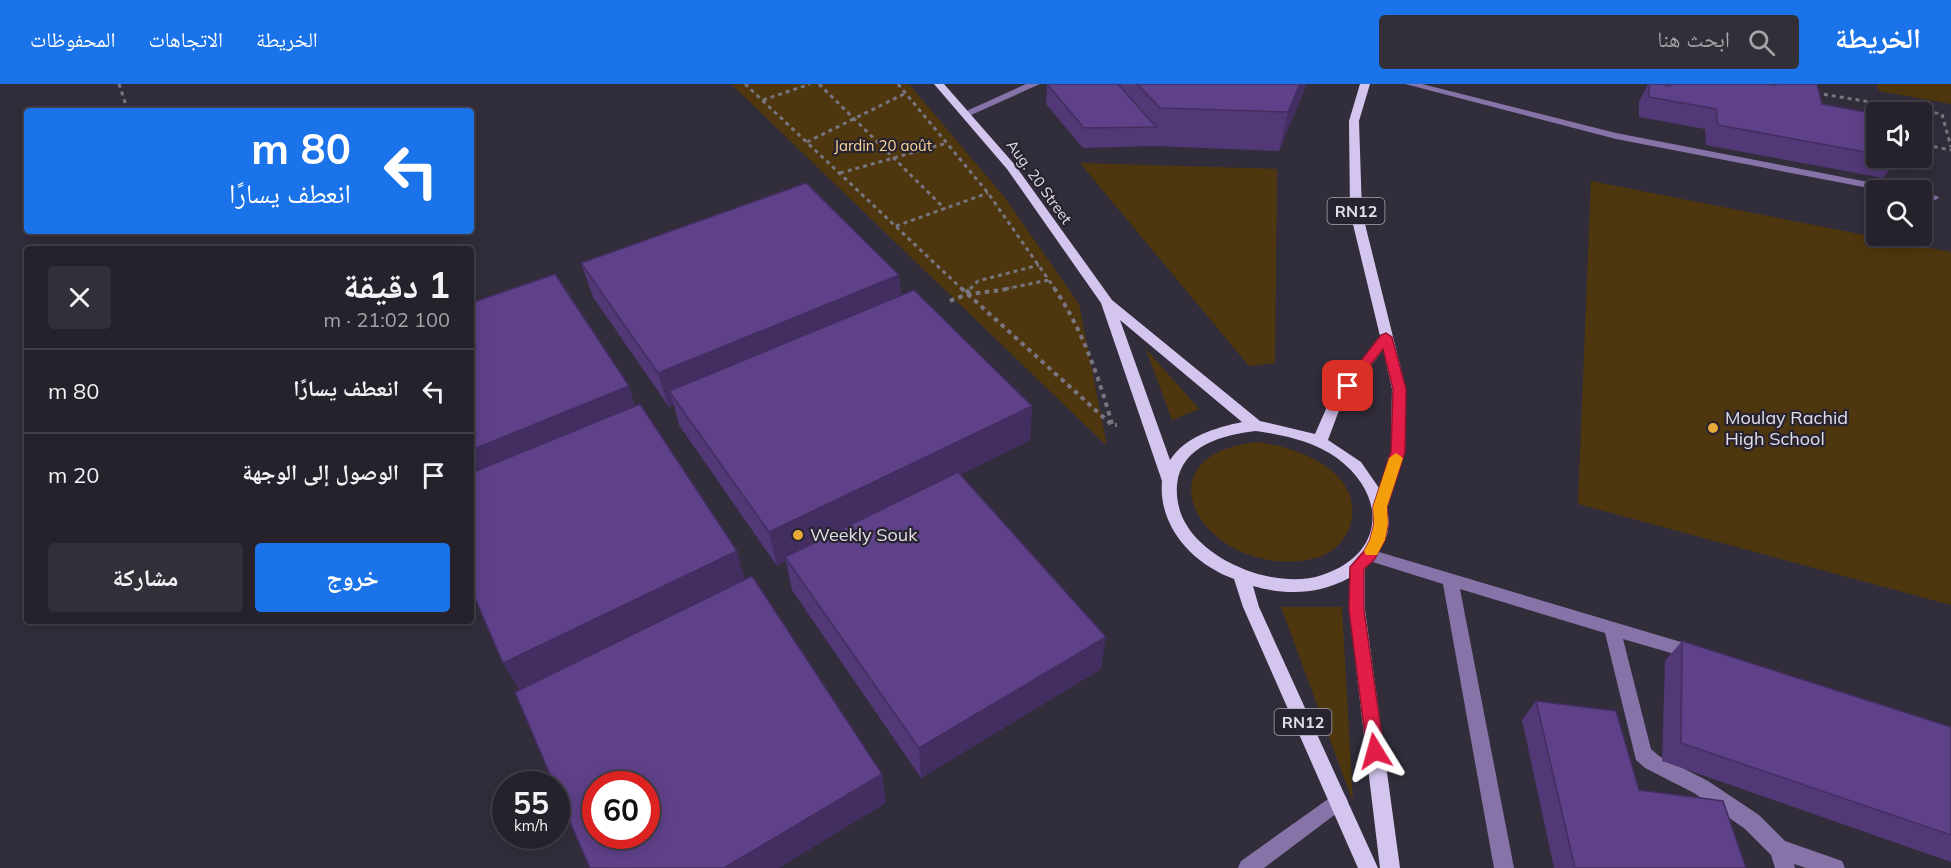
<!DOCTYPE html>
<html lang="ar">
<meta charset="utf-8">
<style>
:root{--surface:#26222c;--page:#322f38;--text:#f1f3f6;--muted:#a4a4a9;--line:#423f48;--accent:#1a73e8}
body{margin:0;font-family:Mulish,"Noto Naskh Arabic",sans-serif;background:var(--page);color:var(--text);direction:rtl;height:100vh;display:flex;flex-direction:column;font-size:22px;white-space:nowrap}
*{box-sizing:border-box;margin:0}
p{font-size:20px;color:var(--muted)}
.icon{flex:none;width:33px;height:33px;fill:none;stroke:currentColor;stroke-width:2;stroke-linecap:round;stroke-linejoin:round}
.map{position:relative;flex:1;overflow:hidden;direction:ltr}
.details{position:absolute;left:24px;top:162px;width:450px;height:378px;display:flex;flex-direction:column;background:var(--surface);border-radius:6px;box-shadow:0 3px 15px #0003,0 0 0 2px var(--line);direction:rtl}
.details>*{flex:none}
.top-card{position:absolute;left:24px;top:24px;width:450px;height:126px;border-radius:6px;box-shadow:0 3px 15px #0003,0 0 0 2px var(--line);direction:rtl;background:#1a73e8;color:#fff;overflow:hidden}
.buttons{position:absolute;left:1866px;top:18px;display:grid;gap:12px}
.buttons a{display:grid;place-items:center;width:66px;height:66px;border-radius:6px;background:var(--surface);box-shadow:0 3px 15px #0003,0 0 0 2px var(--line);font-size:30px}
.speed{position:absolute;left:492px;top:687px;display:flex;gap:12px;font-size:30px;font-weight:700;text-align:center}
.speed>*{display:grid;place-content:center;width:78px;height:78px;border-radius:50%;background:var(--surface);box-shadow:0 3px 15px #0003,0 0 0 2px var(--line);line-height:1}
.speed small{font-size:15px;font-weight:400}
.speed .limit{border:9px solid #d22;background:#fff;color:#111}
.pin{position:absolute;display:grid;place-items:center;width:51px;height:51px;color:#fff;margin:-26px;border-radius:12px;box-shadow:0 3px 9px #0006}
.me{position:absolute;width:66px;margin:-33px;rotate:352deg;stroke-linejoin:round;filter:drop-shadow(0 0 4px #0008)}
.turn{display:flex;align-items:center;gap:21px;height:126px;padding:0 24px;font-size:27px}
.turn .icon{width:78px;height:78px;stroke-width:2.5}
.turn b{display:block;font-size:42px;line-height:51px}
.round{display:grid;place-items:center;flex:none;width:63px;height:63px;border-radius:6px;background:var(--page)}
.headline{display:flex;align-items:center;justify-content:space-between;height:102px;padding:0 24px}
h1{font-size:36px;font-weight:700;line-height:45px}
.button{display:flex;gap:12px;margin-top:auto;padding:12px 24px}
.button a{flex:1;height:69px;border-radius:6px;background:var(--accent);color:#fff;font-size:24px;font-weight:700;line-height:69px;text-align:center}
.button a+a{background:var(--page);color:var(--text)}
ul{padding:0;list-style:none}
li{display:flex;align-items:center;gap:18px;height:84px;padding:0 24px;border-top:2px solid var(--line)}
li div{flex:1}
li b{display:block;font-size:22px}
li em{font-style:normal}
header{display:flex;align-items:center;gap:36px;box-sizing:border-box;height:84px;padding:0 30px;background:var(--accent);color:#fff}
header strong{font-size:28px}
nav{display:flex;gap:33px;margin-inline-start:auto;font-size:21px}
.search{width:420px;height:54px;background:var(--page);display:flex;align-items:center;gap:15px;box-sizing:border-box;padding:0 21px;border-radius:6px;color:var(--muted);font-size:22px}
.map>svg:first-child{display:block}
.green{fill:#4e370e}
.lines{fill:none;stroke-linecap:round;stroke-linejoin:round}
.path-far1{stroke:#787480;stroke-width:3;stroke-dasharray:4 4;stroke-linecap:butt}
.path{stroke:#787480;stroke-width:4;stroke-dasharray:4.5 4.5;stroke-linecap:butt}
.minor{fill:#8673a7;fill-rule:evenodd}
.major{fill:#d4c5ef;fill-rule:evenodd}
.wall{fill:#523876}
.shaded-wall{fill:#422e60}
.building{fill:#5f4189;stroke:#422e60;stroke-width:1.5;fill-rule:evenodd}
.route{fill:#e11d48;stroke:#92132f;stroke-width:1.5}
.slow{fill:#f59e0b}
.poi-dot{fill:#e9ab38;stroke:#282330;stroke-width:2}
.labels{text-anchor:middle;stroke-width:4.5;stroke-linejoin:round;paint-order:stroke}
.far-park-label{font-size:15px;fill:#fcd699;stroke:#282330}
.far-street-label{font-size:15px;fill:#e1dee7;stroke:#282330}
.shield{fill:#282330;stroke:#aaa6b0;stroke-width:1.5}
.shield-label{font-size:16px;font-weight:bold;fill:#e1dee7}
.poi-label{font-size:18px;fill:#e1dee7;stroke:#282330;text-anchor:start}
</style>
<header>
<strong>الخريطة</strong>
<div class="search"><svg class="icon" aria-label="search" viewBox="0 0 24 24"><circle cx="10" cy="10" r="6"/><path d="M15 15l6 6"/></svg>ابحث هنا</div>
<nav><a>الخريطة</a><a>الاتجاهات</a><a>المحفوظات</a></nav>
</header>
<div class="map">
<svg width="1951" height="784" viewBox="0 0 1951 784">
<rect width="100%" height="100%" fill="#322d3b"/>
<path class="green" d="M731 0H909L1005 114 1079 220 1107 362Z
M1877 0H1951V20L1879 7Z
M1080 79 1277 85 1275 279 1249 282Z
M1591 97 1951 168V521L1578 420Z
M1146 265 1199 325 1172 336Z
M1257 358C1294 362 1358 385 1352 432 1350 452 1335 469 1316 474 1209 500 1129 372 1257 358Z
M1281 523H1342L1353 719V718Z"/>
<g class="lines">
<path class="path-far1" d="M119 0 128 27
M745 0 962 205
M819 0 945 125
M898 0 988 109 1055 205
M1816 9 1942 30 1951 63
M763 16 810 0
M807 58 906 9
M1926 61 1951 66
M840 89 947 59
M896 142 988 109
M970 205 978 197 1039 181
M1005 205 1049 196"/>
<path class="path" d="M961 204 1112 341H1117
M1054 204C1082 244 1099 294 1112 340
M966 209 971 204
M950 217C970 207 991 209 1012 204"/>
<path class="minor" d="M1026 0H1040L971 31 962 29Z
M1405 0H1422L1616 49 1894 103 1900 106H1879L1616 55Z
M1922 109 1937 112 1939 114 1933 117 1922 115Z
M1369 465 1701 564 1704 569 1701 574 1695 576 1623 555 1651 665 1659 672 1708 697 1759 731 1785 757 1842 777 1845 784H1806L1794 780 1795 784H1775L1771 771 1745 745 1694 709 1645 684 1636 676 1605 549 1460 505 1514 784H1494L1443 500 1363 475 1361 471 1363 467Z
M1338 708 1345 711 1348 717 1345 723 1264 784H1238L1241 777Z"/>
<path class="major" d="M934 0H944L1015 81 1112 216 1260 337 1315 350 1330 316 1380 252 1350 128 1349 37 1360 0H1370L1359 37 1362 128 1406 305 1405 368 1387 424 1389 438 1387 451 1377 471 1365 484V526L1400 784H1380L1349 526V494C1318 511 1285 511 1253 502L1259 523 1378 784H1358L1243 523 1234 495C1193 480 1158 443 1162 397L1101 219 1007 85ZM1120 236 1242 338C1215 344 1186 352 1170 376ZM1383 266 1392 305 1391 368 1379 404 1361 378 1328 356 1341 321ZM1256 347C1284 351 1313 357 1337 374 1388 412 1385 470 1322 491 1279 506 1209 480 1186 440 1179 429 1176 414 1177 401 1181 361 1223 351 1256 347Z"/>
</g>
<path class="wall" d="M1047 0H1307L1279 67 1154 62 1083 64 1046 20Z
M1648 0H1817L1822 20 1876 30V74H1898L1883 94 1706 61 1705 45 1639 33V18Z
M581 179 899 191 901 211 1032 322 1030 356 961 390 1101 585 921 694 792 506 786 477 777 482 679 341 674 321 669 323 593 213Z
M1682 557 1951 643V778L1662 677 1665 577Z
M1536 617 1639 706 1746 784H1554L1522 636Z"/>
<path class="shaded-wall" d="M1300 0H1307L1279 67 1288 28Z
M899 191 902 225 669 307 674 321 669 323 658 289Z
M629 302 640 337 471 407V366Z
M1032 322 1030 356 788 477 785 473 786 477 777 482 769 448Z
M737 467 746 500 522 610 503 579Z
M1106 553 1101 585 921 694 919 664Z
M882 690 886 719 779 784H724Z"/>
<path class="building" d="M1047 0H1118L1156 43 1084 44Z
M1137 0H1300L1288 28 1160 24Z
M1649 0H1661L1670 2V0H1767L1775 1 1774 0H1817L1822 20 1876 30V70L1718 41 1716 25 1649 13Z
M806 99 899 191 658 289 581 179Z
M555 190 629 302 471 366V219Z
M914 206 1032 322 769 448 669 307Z
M640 320 737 467 503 579 471 505V389Z
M958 388 1106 553 919 664 785 473Z
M752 492 882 690 724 784H590L556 706V700H554L515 608ZM596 700H646V752H596Z
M1682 557 1951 643V751L1681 659Z
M1536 617 1616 627 1639 706 1723 717 1746 784H1575Z"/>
<path class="route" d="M1386 249 1392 253 1406 305 1405 368 1387 423 1388 440 1385 456 1374 476 1364 485V526L1384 667 1381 672 1375 675 1369 672 1367 667 1349 526 1350 483 1364 467 1370 456 1374 440 1373 423 1391 368 1393 305 1383 265 1352 305 1348 307 1341 302 1381 251Z"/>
<path class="slow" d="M1396 369 1403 374 1387 423 1388 440 1385 456 1377 471H1366L1364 467 1370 456 1374 440 1373 423 1389 374Z"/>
<g class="poi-dot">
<circle cx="1713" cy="344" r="6"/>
<circle cx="798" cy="451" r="6"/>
</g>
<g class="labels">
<g class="far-park-label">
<text x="883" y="67">Jardin 20 août</text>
</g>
<g class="far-street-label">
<text transform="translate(1039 98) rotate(54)" y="5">Aug. 20 Street</text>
</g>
<g class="shield">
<rect x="1327.5" y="114" width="57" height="26" rx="4.5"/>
<rect x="1274.5" y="625" width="57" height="26" rx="4.5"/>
</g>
<g class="shield-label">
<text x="1356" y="133">RN12</text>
<text x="1303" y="644">RN12</text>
</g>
<g class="poi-label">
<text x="1725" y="340">Moulay Rachid<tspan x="1725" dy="21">High School</tspan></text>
<text x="810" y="457">Weekly Souk</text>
</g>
</g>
</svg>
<div class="buttons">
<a><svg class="icon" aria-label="sound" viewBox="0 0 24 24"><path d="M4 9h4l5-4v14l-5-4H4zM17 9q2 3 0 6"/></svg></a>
<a><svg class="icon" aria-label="search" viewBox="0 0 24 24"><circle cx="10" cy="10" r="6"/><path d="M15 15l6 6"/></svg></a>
</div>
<div class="speed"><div>55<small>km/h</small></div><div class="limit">60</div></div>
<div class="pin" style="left:1348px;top:302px;background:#d93025"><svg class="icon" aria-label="arrive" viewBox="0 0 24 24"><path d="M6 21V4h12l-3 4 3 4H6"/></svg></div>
<svg class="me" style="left:1375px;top:667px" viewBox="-20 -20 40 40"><path d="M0-17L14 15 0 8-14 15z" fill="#e11d48" stroke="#fff" stroke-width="4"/></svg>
<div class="top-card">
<div class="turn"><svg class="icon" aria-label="left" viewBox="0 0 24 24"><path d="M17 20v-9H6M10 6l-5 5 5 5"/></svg><div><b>80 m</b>انعطف يسارًا</div></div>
</div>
<section class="details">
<div class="headline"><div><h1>1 دقيقة</h1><p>100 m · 21:02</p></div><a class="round"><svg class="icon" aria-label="close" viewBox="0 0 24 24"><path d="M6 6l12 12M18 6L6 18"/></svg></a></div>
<ul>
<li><svg class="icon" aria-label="left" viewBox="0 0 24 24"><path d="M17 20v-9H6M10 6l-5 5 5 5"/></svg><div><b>انعطف يسارًا</b></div><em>80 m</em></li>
<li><svg class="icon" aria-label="arrive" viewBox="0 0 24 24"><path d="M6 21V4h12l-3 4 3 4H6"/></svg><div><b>الوصول إلى الوجهة</b></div><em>20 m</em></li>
</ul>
<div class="button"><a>خروج</a><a>مشاركة</a></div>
</section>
</div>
